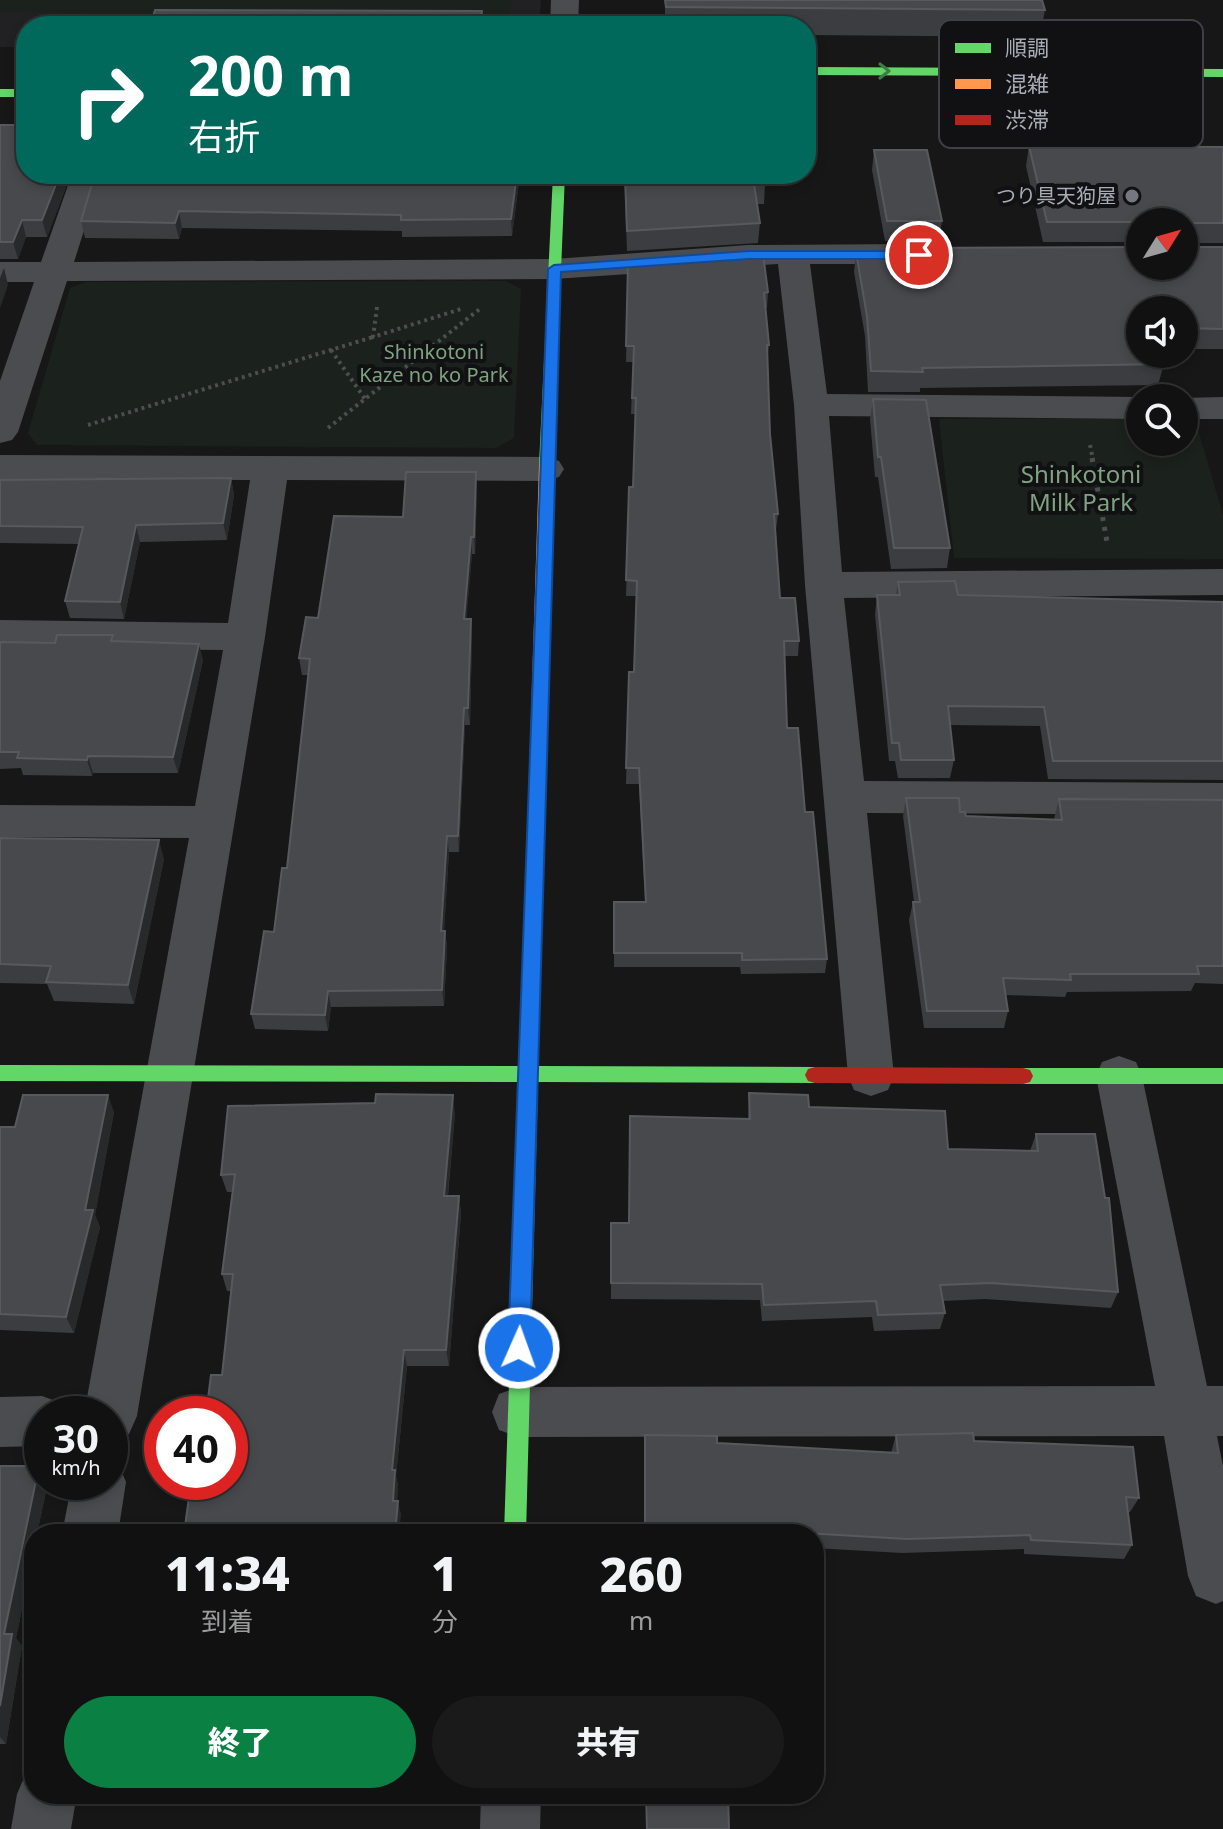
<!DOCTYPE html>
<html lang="ja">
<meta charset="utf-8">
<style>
:root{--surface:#111;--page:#1a1a1a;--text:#f1f3f6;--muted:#9c9d9f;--line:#303131;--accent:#0b8043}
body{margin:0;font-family:"Noto Sans","Noto Sans JP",sans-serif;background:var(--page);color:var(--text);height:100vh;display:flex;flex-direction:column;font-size:30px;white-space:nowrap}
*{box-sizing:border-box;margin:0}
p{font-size:26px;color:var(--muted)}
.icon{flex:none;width:44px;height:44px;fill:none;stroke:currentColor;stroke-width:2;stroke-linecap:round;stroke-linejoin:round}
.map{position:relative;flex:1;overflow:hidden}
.sheet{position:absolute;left:24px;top:1524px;width:800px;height:280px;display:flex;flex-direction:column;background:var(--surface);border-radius:32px;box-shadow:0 4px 12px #0003,0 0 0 2px var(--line)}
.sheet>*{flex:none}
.top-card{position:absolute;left:16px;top:16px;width:800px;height:168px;border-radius:32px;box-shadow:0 4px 12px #0003,0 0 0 2px var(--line);background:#00695c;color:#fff;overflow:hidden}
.needle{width:52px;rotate:53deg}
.controls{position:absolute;left:1126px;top:208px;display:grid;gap:16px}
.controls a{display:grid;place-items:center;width:72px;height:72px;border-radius:50%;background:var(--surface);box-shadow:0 4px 12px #0003,0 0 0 2px var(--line);font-size:40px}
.speed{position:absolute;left:24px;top:1396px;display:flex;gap:16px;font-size:40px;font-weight:700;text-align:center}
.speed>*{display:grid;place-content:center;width:104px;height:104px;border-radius:50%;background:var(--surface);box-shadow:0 4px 12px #0003,0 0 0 2px var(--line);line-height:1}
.speed small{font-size:20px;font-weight:400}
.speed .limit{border:12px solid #d22;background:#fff;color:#111}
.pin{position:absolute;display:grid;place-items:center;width:68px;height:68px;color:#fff;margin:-34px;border:4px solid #fff;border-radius:50%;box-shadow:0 2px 8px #0007}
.me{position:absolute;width:88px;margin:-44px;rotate:2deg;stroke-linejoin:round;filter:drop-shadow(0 0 6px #0008)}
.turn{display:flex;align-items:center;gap:28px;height:168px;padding:0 40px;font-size:36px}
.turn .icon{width:104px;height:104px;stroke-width:2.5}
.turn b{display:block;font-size:56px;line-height:68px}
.eta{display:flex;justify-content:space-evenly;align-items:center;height:136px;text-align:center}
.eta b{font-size:48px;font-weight:800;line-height:56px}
.cta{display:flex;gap:16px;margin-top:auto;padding:16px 40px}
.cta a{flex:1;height:92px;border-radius:48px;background:var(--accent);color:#fff;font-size:32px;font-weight:800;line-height:92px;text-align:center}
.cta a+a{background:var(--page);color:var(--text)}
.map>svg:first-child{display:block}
.built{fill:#212124}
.green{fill:#1b211c}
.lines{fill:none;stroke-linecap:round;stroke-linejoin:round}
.path-far1{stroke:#4d4e52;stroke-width:4;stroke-dasharray:3 4;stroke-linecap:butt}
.path{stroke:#4d4e52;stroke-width:5;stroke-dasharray:4 6;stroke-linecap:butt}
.street{fill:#4b4c50;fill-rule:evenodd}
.fast{fill:#63d668;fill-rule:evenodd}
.slow{fill:#ff974d;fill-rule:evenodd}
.jam{fill:#b3261e;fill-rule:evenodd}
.wall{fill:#3c3d40}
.shaded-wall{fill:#28292a}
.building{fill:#48494d;stroke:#57595e;stroke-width:2}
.oneway{stroke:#3e7d42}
.route{fill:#1a73e8;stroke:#114b97;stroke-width:2}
.poi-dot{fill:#757880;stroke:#111113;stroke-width:3}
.labels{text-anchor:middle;stroke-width:8;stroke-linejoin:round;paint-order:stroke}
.far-poi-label{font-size:20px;fill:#a8adb8;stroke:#111113;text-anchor:end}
.far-park-label{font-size:20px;fill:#7fa381;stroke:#111113}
.park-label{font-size:24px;fill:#7fa381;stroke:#111113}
.key{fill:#111113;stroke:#3e4045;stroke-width:2}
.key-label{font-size:22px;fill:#a8adb8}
</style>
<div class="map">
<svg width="1223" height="1829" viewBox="0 0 1223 1829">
<rect width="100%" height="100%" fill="#171717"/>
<path class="built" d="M0 0H541L539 26H26V47H0Z"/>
<path class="green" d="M0 0H511L509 18 0 12Z
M506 281 521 289 514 438 496 448 37 445 28 433 70 288 86 282Z
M939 419H1140V442H1184V419H1195L1223 515V559L954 558Z"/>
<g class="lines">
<path class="path-far1" d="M377 307 373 337 461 309
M331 350 365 399
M88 425 373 337
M328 428 481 308
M1090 445 1093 460"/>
<path class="path" d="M1092 458 1107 542"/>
<path class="street" d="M551 0H579L578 26H550Z
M72 174H102L74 262 554 259 748 245 914 244 925 247 930 254 925 261 914 264H810L827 394 1140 397 1143 398H1140V419L829 416 842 572 1223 569V595L844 598 864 781 1223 783V815L867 813 894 1076 888 1090 871 1096 854 1090 848 1076 805 585 794 405 778 264 554 279 67 281 18 432 12 440 0 443V381L34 282H0V262H41Z
M1223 397V419H1184V398H1181Z
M0 455 546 457 559 461 564 469 559 477 546 481 287 480 265 637 137 1416 129 1434 110 1441V1414H84L189 838 0 837V805L195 806 223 650 0 648V620L228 623 250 480 0 479Z
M1119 1056 1136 1062 1142 1076 1207 1386H1223V1436H1217L1223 1466V1601L1216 1604 1196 1596 1188 1576 1164 1436 518 1437 499 1430 492 1412 499 1394 518 1387 1155 1386 1096 1076 1102 1062Z
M42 1396 61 1403 66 1414H42V1446L0 1447V1397Z
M110 1460 118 1463 126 1482 118 1534H62L72 1482H110Z
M34 1769V1794H77L71 1829H11L17 1794 26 1773Z
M481 1794H541L540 1829H480Z"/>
<path class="fast" d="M806 67 1223 69V77L806 75Z
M0 89H26V97H0Z
M553 174H565L553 465 546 470 539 465Z
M539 710 547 716 538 1066 815 1067 822 1069 825 1075 822 1081 815 1083 538 1082 526 1534H504L519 1082 0 1081V1065L519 1066 531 716Z
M1023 1068H1223V1084H1023L1016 1082 1013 1076 1016 1070Z"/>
<path class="slow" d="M546 460 553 465 547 716 539 722 531 716 539 465Z"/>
<path class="jam" d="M815 1067 1023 1068 1030 1070 1033 1076 1030 1082 1023 1084 815 1083 808 1081 805 1075 808 1069Z"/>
</g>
<path class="wall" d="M665 0H1042L1045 10 1040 37 806 35V26H665Z
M0 125 71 174 47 237H26L18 259H0Z
M1029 146 1223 147V243H1187V247H1223V349H1184V310H1140L1164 364 1158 385 920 388V392H868L865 336 854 272 856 252 892 251V248L1140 266 1184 222H1140V242H1043L1026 166Z
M874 150 942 221 939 241H885L872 170Z
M520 174 512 236 402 237V231L182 228 179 239 85 238 81 221Z
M624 174H764L765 184 764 204H757L760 223 758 243 627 251Z
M628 262 768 292 767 308H766L769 345 767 360 770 434 778 514 776 530 780 598 799 641 798 656H785L787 728 805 812 827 959 825 973 741 974 740 967H614V902H645L639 784H626L629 672H634L636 596H626L629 487H633L635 414H631L633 362H626Z
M873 399 950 548 947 568 891 569 878 477H875L870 419Z
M476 472 477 489 475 554H472L466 619 472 636 470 725H465L459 852H449L444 931H445L447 947 444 1006 331 1007 328 1031 255 1029 251 1014 274 932 287 868 308 675H302L299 658 318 618 403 517Z
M231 478 234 495 227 540 140 542 124 619 70 618 65 601 79 544 0 543V480Z
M898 582 958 595 1223 602V780L1048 779 1040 726 950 725 954 760 950 778H898L895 761H889L875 614 877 595H896Z
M114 641 203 660 178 773H93L92 776 23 775 21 768 0 769V642L55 643Z
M906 798 960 812 966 816 1054 819 1059 799 1223 800V984L1195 983 1191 991 1067 992 1065 997 1006 995 1008 1011 1004 1028H924L909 920 913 902H914L903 816Z
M0 838 164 859 134 1004 54 1001 47 984 0 983Z
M749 1093 809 1107 948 1149 1030 1151 1036 1134 1118 1292 1111 1308 985 1299 943 1301 945 1313 940 1329 874 1331 872 1317 762 1321 760 1300 611 1299V1223H629L748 1119Z
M114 1112 95 1215 100 1227 74 1333 0 1330V1127H15Z
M455 1113 448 1196H459L461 1213 449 1366H407L396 1476 398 1485 397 1501 401 1515 230 1482 231 1291H227L222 1274 232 1192H227L221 1175Z
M896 1435 974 1441 1139 1498 1130 1512H1128L1132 1545 1124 1559 1024 1554V1549L902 1553 814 1548V1534H644L717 1443 891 1453Z
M0 1466 42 1482H48L37 1534H34V1550L16 1638 22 1646 6 1744H0Z
M271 1794H367L366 1803 275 1801Z"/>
<path class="shaded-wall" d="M60 174H71L47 237 42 220Z
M517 174H520L512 236 511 219Z
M179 211 182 228 179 239 175 223Z
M22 220 26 237 18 259 13 242Z
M4 268 8 285 0 308V278Z
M476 472 477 489 475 554 474 537Z
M231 478 234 495 227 540 223 523Z
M136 525 140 542 124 619 120 602Z
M471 537 472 554 465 636 464 619Z
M471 619 472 636 470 725 468 708Z
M199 644 203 660 178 773 173 757Z
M464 708 465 725 459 852 458 836Z
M88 756 93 773 92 776 87 760Z
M447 836 449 852 443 947 441 931Z
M159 840 164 859 134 1004 128 985Z
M445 931 447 947 444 1006 442 990Z
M328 991 331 1007 328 1031 325 1015Z
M108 1095 114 1112 95 1215 100 1227 74 1333 66 1317Z
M453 1095 455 1113 446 1213 444 1196Z
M459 1196 461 1213 449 1366 446 1350Z
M404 1350 407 1366 396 1476 398 1485 397 1509 398 1501 401 1515 399 1534H395L392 1470Z
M39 1466 42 1471V1482H48L37 1534H34V1550L16 1638 22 1646 6 1744 0 1737V1706L4 1634Z
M363 1794H367L366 1803Z"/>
<path class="building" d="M665 0H1042L1045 10 666 7Z
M155 10 482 11 480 26H150Z
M0 125H26V174H60L42 220H22L13 242H0Z
M1029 146 1223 147V223H1187V247H1223V329L1184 328V310H1140V354H1161L1164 364 922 368 923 372 871 371 867 316 856 252 893 251 892 248 1140 247V266H1184V222H1047Z
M874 150H927L942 221H887Z
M95 174H517L511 219 401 220V215L179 211 175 223 81 221Z
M625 174H764L765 184H754L760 223 627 231Z
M763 254 768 292 764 293 769 345H767L770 434 778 514H774L780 598H795L799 641H784L787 728H798L805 812H813L827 959 742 960V953H614V902H646L639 768H626L629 672H634L637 581 626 580 629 487H633L636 398H632L634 346H626L628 262Z
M873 399 926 400 950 548H894L881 457H878Z
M406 472H476L474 537H471L464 619H471L468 708H464L458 836H447L441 931H445L442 990 328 991 325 1015 251 1014 264 931 274 932 282 868H287L310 659 299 658 306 617 318 618 334 516 403 517Z
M231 478 223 523 136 525 120 602 65 601 83 527 0 526V480Z
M955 581 958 595 1223 602V761H1053L1044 707 948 706 954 760H901L899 743H892L877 595H900L898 582Z
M57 635H113L111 641 199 644 173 757 88 756 87 760 17 758 19 752H0V642L55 643Z
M906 798H959L960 812H965L966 816 1062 820 1059 799 1223 800V966H1197L1199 974H1070L1071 980 1003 978 1008 1011H927L913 902H920Z
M0 838 159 840 128 985 46 982 51 966 0 964Z
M749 1093 808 1095 809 1107 945 1111 948 1149 1038 1151 1036 1134H1095L1105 1198H1109L1118 1292 991 1283 940 1285 945 1313 878 1315 876 1301 764 1305 762 1284 611 1283V1223H629L630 1116 750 1119Z
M376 1094 453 1095 444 1196H459L446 1350H404L392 1470H395L393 1501H398L395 1534H184L191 1482H230V1414H206L211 1375H222L233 1274H222L235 1174 221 1175 228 1106 375 1103Z
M23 1095H108L85 1210H93L66 1317 0 1314V1127H15Z
M973 1433 974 1441 1133 1447 1139 1498 1126 1497 1132 1545 1031 1540 1030 1535 907 1539 718 1528 719 1534H645V1435L717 1436V1443L898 1453 896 1435Z
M0 1466H39L4 1634H12L0 1706Z
M646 1794H728L729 1829H647Z"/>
<defs><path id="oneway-chevron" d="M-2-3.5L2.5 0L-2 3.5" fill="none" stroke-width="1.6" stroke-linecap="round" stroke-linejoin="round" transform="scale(2)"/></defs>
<use class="oneway" href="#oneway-chevron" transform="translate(884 71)"/>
<path class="route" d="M748 251H919L926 255 919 259H748L561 272 530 1348 527 1355 519 1358 512 1355 508 1348 548 269 554 265Z"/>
<circle class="poi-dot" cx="1132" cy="196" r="8"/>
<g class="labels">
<g class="far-poi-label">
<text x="1116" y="203">つり具天狗屋</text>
</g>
<g class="far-park-label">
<text x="434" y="359">Shinkotoni<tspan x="434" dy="23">Kaze no ko Park</tspan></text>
</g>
<g class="park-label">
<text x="1081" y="483">Shinkotoni<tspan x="1081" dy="28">Milk Park</tspan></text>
</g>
</g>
<rect x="939" y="20" width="264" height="128" rx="12" class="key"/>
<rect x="955" y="43" width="36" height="10" fill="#63d668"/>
<rect x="955" y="79" width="36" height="10" fill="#ff974d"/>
<rect x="955" y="115" width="36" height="10" fill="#b3261e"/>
<g class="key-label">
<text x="1005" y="56">順調</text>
<text x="1005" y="92">混雑</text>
<text x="1005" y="128">渋滞</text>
</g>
</svg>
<div class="controls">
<a><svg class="needle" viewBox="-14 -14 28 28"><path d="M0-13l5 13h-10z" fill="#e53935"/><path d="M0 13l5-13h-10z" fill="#9c9d9f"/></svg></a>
<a><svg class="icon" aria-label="sound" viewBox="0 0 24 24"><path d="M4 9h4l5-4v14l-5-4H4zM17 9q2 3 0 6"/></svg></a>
<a><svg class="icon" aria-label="search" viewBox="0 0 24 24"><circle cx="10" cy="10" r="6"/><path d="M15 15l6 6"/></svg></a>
</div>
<div class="speed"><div>30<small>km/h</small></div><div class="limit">40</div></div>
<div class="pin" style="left:919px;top:255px;background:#d93025"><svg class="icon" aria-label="arrive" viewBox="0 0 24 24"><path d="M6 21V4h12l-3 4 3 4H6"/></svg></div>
<svg class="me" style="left:519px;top:1348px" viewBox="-20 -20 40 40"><circle r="17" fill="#1a73e8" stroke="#fff" stroke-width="3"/><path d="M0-11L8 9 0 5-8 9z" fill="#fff"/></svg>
<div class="top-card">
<div class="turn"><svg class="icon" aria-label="right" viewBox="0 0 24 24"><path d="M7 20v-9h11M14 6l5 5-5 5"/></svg><div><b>200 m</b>右折</div></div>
</div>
<section class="sheet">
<div class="eta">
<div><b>11:34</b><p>到着</p></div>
<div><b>1</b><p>分</p></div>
<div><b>260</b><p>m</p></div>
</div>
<div class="cta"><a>終了</a><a>共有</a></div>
</section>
</div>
